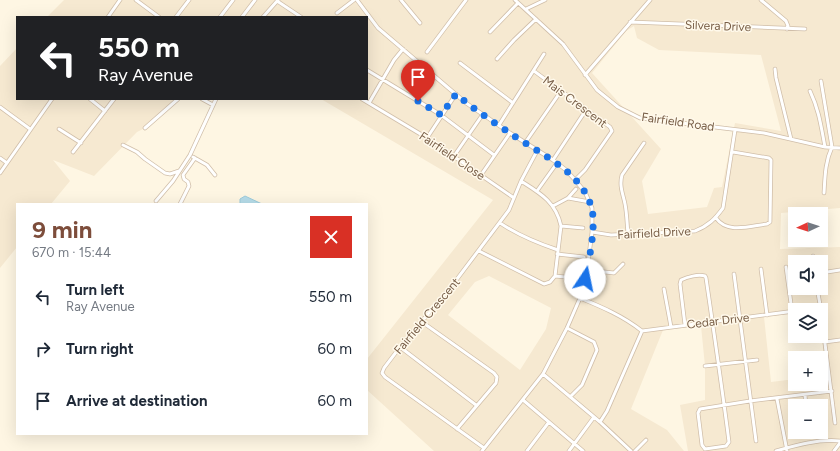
<!DOCTYPE html>
<meta charset="utf-8">
<style>
:root{--surface:#fff;--page:#f2f2f3;--text:#1f2937;--muted:#747a83;--accent:#7d4d3b}
body{margin:0;font-family:Figtree,sans-serif;background:var(--page);color:var(--text);height:100vh;display:flex;flex-direction:column;font-size:15px;white-space:nowrap}
*{box-sizing:border-box;margin:0}
p{font-size:13px;color:var(--muted)}
.icon{flex:none;width:22px;height:22px;fill:none;stroke:currentColor;stroke-width:2;stroke-linecap:round;stroke-linejoin:round}
.map{position:relative;flex:1;overflow:hidden}
.sheet{position:absolute;left:16px;top:203px;width:352px;height:232px;display:flex;flex-direction:column;background:var(--surface);border-radius:0px;box-shadow:0 4px 16px #0002}
.sheet>*{flex:none}
.banner{position:absolute;left:16px;top:16px;width:352px;height:84px;border-radius:0px;box-shadow:0 4px 16px #0002;background:#202124;color:#fff;overflow:hidden}
.needle{width:26px;rotate:266deg}
.controls{position:absolute;left:788px;top:207px;display:grid;gap:8px}
.controls a{display:grid;place-items:center;width:40px;height:40px;border-radius:0px;background:var(--surface);box-shadow:0 4px 16px #0002;font-size:20px}
.pin{position:absolute;display:grid;place-items:center;width:34px;height:34px;color:#fff;margin:-41px -17px;border-radius:50% 50% 50% 0;rotate:-45deg;box-shadow:0 0 4px #0007}
.pin .icon{rotate:45deg}
.me{position:absolute;width:44px;margin:-22px;rotate:11deg;stroke-linejoin:round;filter:drop-shadow(0 0 3px #0008)}
.turn{display:flex;align-items:center;gap:14px;height:84px;padding:0 16px;font-size:18px}
.turn .icon{width:52px;height:52px;stroke-width:2.5}
.turn b{display:block;font-size:28px;line-height:34px}
.round{display:grid;place-items:center;flex:none;width:42px;height:42px;border-radius:0px;background:var(--page)}
.head{display:flex;align-items:center;justify-content:space-between;height:68px;padding:0 16px}
h1{font-size:24px;font-weight:700;line-height:30px;color:var(--accent)}
ul{padding:0;list-style:none}
li{display:flex;align-items:center;gap:12px;height:52px;padding:0 16px}
li div{flex:1}
li b{display:block;font-size:15px}
li em{font-style:normal}
.map>svg:first-child{display:block}
.residential{fill:#f6e9d1;fill-rule:evenodd}
.water{fill:#b6dce9;stroke:#9ccbdb}
.lines{fill:none;stroke-linecap:round;stroke-linejoin:round}
.minor-casing{stroke:#d0bea9;stroke-width:4.5}
.minor{stroke:#fff;stroke-width:3}
.route{stroke:#1a73e8;stroke-width:7;stroke-dasharray:0 12.6}
.labels{text-anchor:middle;stroke-width:3;stroke-linejoin:round;paint-order:stroke}
.street-label{font-size:12px;fill:#785e47;stroke:#fff9eb}
</style>
<div class="map">
<svg width="840" height="451" viewBox="0 0 840 451">
<rect width="100%" height="100%" fill="#fef6e3"/>
<path class="residential" d="M64 0H840V208L781 213 780 249 840 247V451H688L680 405 705 400V366L701 326 663 330 631 409 667 430 684 451H434L367 390V359L493 200 321 99H367V17H47ZM634 26 637 38 659 50 761 55 781 131 735 123 722 187 714 188 707 207 648 214 642 181 661 149 592 73 626 31ZM795 262H821V288H795ZM489 276 551 308 546 329 520 370 448 315 475 282ZM795 310H821V330L826 375 821 376V384H795V379L771 382 764 317 795 313ZM795 406H821V432H795Z
M17 48V99H175L143 129 137 132 94 176 53 160 70 181 51 204H17V247L0 268V66Z"/>
<path class="water" d="M245 196 262 204H240V199Z"/>
<g class="lines">
<defs>
<path id="minor" d="M136 0 159 17
M357 0 378 28 466 103 510 133 553 160 566 170 575 180 585 192 592 208V232L587 270 580 298 567 328 543 374 482 451
M401 0 420 23
M515 0 563 44 597 90 618 107 640 118 764 133 825 147 840 148
M761 0 786 21 788 26 787 29
M277 1 301 17
M526 9 545 0
M337 13 354 0
M108 17 120 0
M176 17 189 0
M220 17 233 0
M242 17 255 0
M263 17 278 0
M630 22 805 29
M490 32 518 3
M427 52 466 0
M497 59 514 40 536 19
M460 63 513 103
M775 69 776 78 791 139
M367 70 441 115 494 155
M534 71 610 127 612 131 585 170 575 180
M585 75 650 0
M821 81 832 147C825 162 825 177 824 193
M810 91C819 110 821 126 825 147
M90 99 105 111
M202 99 213 105
M362 99 427 138 514 198
M369 103 394 60 403 49
M0 107 30 129
M499 125 544 54
M145 128 178 99
M59 129 81 143
M427 138 456 94
M525 143 561 91
M123 145 137 152 145 159 165 173 170 174 179 171
M73 152 114 99
M454 156 483 114
M193 157 207 165 215 175
M0 158 7 163
M553 160 586 110
M0 173 52 99
M481 175 510 133
M521 181C540 193 556 202 561 226L555 276
M537 191 557 163
M568 198 590 202
M156 201 173 181 190 155 216 99
M180 204 189 186 188 182 184 179 183 175 195 158
M553 206 568 198 576 189
M716 218C727 234 750 226 767 224L770 222 771 160 769 158 733 152
M500 223C518 235 537 243 558 250
M561 226 583 228
M592 232 611 235 695 231C708 226 715 219 723 208L735 130
M628 234C627 224 627 214 625 204 623 194 619 186 622 175L644 143
M479 251 544 284 550 282 555 276
M557 254 584 257
M813 256 814 262
M786 267 792 311
M761 269 767 315
M587 270 614 273 623 264
M821 273 840 270
M734 274 756 441
M555 276 585 279
M817 288 821 310
M664 289 671 327
M580 298C602 307 623 316 642 331
M801 310 820 307
M821 312 835 423
M422 322 494 373 497 377 496 383 457 429
M685 325 680 284 681 280C687 277 698 274 705 276L706 278C714 333 722 387 729 442L726 446 705 449 702 445 698 413 700 409 750 401 832 391
M567 328 594 342 597 350 582 385 570 397
M642 331 795 311
M825 342 840 340
M400 347 476 405
M705 366 757 360
M543 374 600 422 631 451
M805 395 806 406
M777 399 787 451
M523 400 583 451
M600 422 607 411 642 331
M484 448 385 377 382 373 384 368 400 347 451 287 509 210 521 181 537 151
M527 451 549 422
M569 451 594 417
M635 451 646 440
M776 451C797 445 818 439 840 441
M834 451 840 443"/>
</defs>
<use href="#minor" class="minor-casing"/>
<use href="#minor" class="minor"/>
</g>
<g class="lines">
<path class="route" d="M418 101 441 115 456 94C473 108 491 121 510 133 538 153 584 172 592 210 596 226 589 262 585 279"/>
</g>
<g class="labels">
<g class="street-label">
<text transform="translate(718 26) rotate(2)" y="4">Silvera Drive</text>
<text transform="translate(575 102) rotate(37)" y="4">Mais Crescent</text>
<text transform="translate(678 122) rotate(8)" y="4">Fairfield Road</text>
<text transform="translate(452 156) rotate(34)" y="4">Fairfield Close</text>
<text transform="translate(654 233) rotate(-3)" y="4">Fairfield Drive</text>
<text transform="translate(427 316) rotate(-50)" y="4">Fairfield Crescent</text>
<text transform="translate(718 321) rotate(-7)" y="4">Cedar Drive</text>
</g>
</g>
</svg>
<div class="controls">
<a><svg class="needle" viewBox="-14 -14 28 28"><path d="M0-13l5 13h-10z" fill="#e53935"/><path d="M0 13l5-13h-10z" fill="#747a83"/></svg></a>
<a><svg class="icon" aria-label="sound" viewBox="0 0 24 24"><path d="M4 9h4l5-4v14l-5-4H4zM17 9q2 3 0 6"/></svg></a>
<a><svg class="icon" aria-label="layers" viewBox="0 0 24 24"><path d="M12 4l9 5-9 5-9-5zM3 14l9 5 9-5"/></svg></a>
<a>+</a>
<a>−</a>
</div>
<div class="pin" style="left:418px;top:101px;background:#d93025"><svg class="icon" aria-label="arrive" viewBox="0 0 24 24"><path d="M6 21V4h12l-3 4 3 4H6"/></svg></div>
<svg class="me" style="left:585px;top:279px" viewBox="-20 -20 40 40"><circle r="19" fill="#fff"/><path d="M0-13L10 11 0 6-10 11z" fill="#1a73e8"/></svg>
<div class="banner">
<div class="turn"><svg class="icon" aria-label="left" viewBox="0 0 24 24"><path d="M17 20v-9H6M10 6l-5 5 5 5"/></svg><div><b>550 m</b>Ray Avenue</div></div>
</div>
<section class="sheet">
<div class="head"><div><h1>9 min</h1><p>670 m · 15:44</p></div><a class="round" style="background:#d93025;color:#fff"><svg class="icon" aria-label="close" viewBox="0 0 24 24"><path d="M6 6l12 12M18 6L6 18"/></svg></a></div>
<ul>
<li><svg class="icon" aria-label="left" viewBox="0 0 24 24"><path d="M17 20v-9H6M10 6l-5 5 5 5"/></svg><div><b>Turn left</b><p>Ray Avenue</p></div><em>550 m</em></li>
<li><svg class="icon" aria-label="right" viewBox="0 0 24 24"><path d="M7 20v-9h11M14 6l5 5-5 5"/></svg><div><b>Turn right</b></div><em>60 m</em></li>
<li><svg class="icon" aria-label="arrive" viewBox="0 0 24 24"><path d="M6 21V4h12l-3 4 3 4H6"/></svg><div><b>Arrive at destination</b></div><em>60 m</em></li>
</ul>
</section>
</div>
